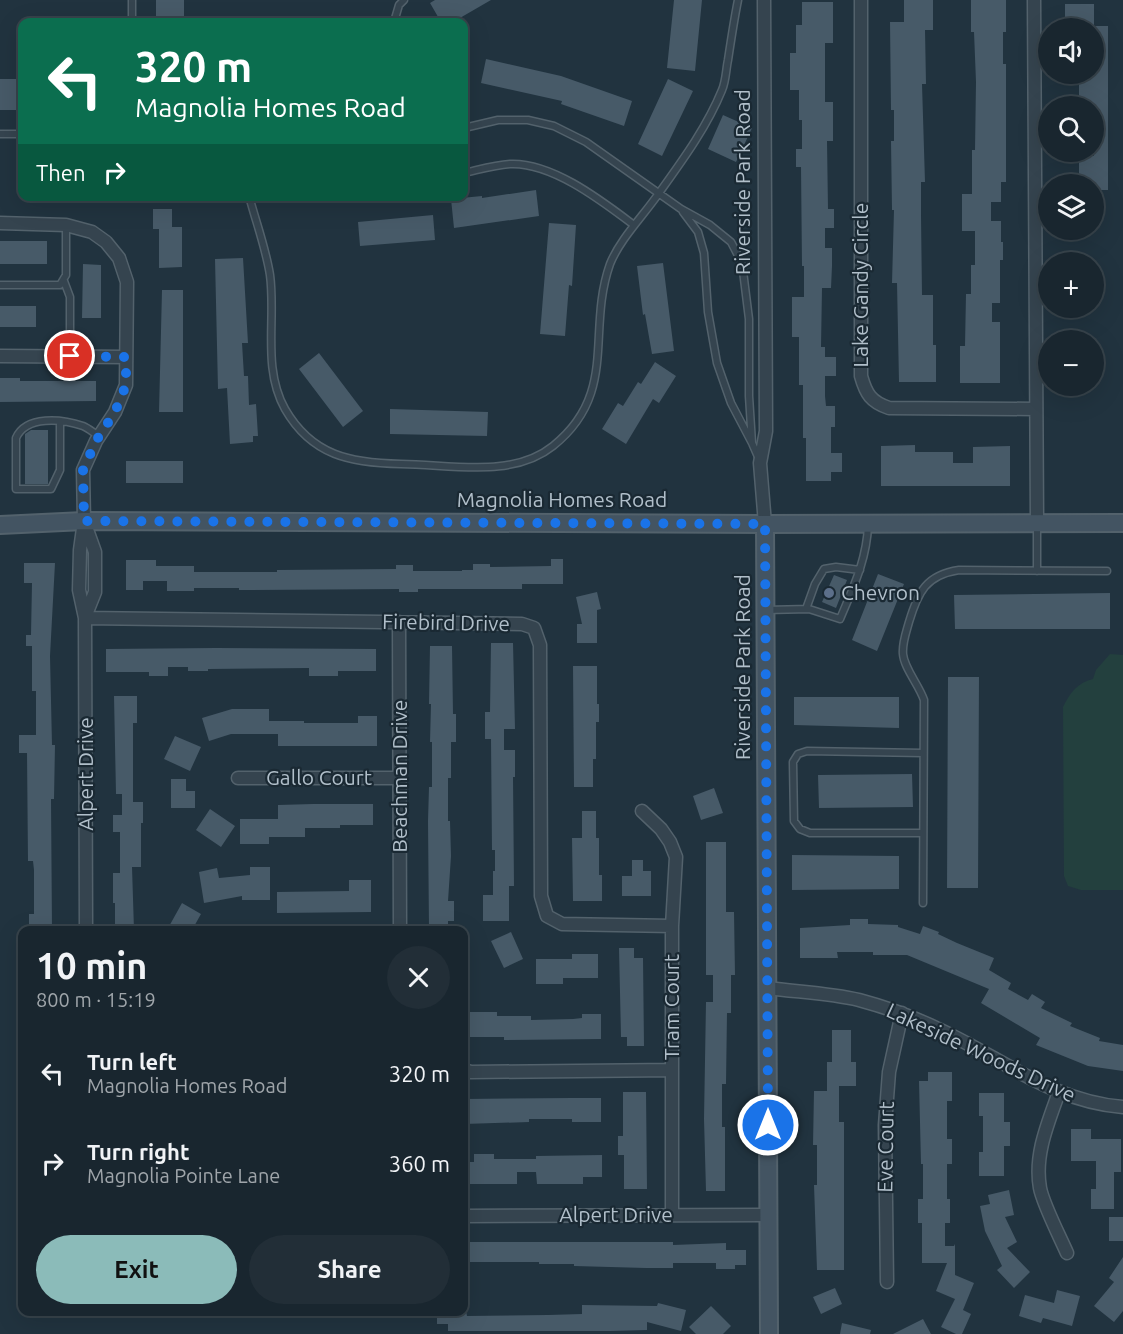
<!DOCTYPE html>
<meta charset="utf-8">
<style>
:root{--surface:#19262f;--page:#222e37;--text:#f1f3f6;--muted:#9fa5aa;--line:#37434b;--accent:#8bbbb9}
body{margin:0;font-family:Ubuntu,sans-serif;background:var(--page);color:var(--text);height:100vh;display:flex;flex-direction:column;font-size:22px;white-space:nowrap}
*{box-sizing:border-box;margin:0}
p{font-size:20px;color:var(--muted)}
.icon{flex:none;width:33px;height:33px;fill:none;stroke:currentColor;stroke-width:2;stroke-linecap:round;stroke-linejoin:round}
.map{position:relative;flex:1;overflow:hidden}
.panel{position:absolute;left:18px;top:926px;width:450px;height:390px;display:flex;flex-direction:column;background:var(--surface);border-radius:12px;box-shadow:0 6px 24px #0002,0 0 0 2px var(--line)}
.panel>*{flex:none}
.top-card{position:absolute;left:18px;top:18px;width:450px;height:183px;border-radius:12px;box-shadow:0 6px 24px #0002,0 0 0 2px var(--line);background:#0b6e4f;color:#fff;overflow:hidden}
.tools{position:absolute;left:1038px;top:18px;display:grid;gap:12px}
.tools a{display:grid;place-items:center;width:66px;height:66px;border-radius:50%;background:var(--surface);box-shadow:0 6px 24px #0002,0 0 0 2px var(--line);font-size:30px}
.pin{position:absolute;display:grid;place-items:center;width:51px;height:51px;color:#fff;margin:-26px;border:3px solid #fff;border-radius:50%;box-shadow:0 2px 6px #0007}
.me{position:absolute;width:66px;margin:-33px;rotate:0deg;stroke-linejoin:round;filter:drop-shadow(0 0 4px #0008)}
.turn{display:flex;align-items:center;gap:21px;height:126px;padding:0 18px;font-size:27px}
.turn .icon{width:78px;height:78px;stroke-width:2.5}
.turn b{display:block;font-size:42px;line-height:51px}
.then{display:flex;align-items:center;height:57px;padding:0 18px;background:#0003;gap:12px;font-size:22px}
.round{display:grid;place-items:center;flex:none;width:63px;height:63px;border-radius:32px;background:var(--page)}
.overview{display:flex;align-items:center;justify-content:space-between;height:102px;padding:0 18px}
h1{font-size:36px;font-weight:700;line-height:45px}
.action{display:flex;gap:12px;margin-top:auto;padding:12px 18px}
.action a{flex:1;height:69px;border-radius:36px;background:var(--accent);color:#111;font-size:24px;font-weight:700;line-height:69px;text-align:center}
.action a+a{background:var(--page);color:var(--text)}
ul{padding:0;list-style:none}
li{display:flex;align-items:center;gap:18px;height:90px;padding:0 18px}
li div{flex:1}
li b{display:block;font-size:22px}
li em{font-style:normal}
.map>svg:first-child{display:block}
.green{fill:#23403e}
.building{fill:#475a68}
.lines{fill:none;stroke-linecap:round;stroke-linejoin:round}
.lane-casing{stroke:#53626c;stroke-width:9}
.street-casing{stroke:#53626c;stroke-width:15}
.secondary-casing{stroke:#53626c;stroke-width:20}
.lane{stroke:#35444f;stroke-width:6}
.street{stroke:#35444f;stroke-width:12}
.secondary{stroke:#435462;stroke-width:16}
.route{stroke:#1a73e8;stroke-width:10;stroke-dasharray:0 18}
.service-dot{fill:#5c6f8a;stroke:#1a2933;stroke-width:2}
.labels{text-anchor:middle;stroke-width:4.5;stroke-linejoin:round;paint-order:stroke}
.street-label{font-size:21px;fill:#b1bfca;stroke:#1a2933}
.poi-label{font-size:21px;fill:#b1bfca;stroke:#1a2933;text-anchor:start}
</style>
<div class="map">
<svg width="1123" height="1334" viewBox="0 0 1123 1334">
<rect width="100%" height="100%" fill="#21333f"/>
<path class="green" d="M1110 654 1123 655V890H1081L1068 886 1064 876 1063 707C1070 693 1077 683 1093 679L1096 670Z"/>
<path class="building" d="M156 0H184V22H156Z
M435 0H491L453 22H441L430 3Z
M674 0H702L695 71 667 68Z
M904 0H933V30H925L926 84H922L925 182H921V215L922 295H933V345H936V382H899L897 283H892L894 210H892L891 141H894V110H891L890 22H904Z
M971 0H1006V32H1003V64H1006V182H1001V202H991V221H1001V242H1003V260H1000V303H992V322H1000V383H960V346H965L966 294H971V265H975V231H962V194H972V150H975L976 82 974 32H971Z
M802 2H833V43H825V102H833V141H827L828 209H834V228H825V248H832V266L831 288H822L821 347H825V357H836V376H825V396L826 406H835V427H831V453H842V472H831V481H806V438H803V385H799V337H792V297H804V266H802L801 167H796V149H802V120H799V90H790V53H796V25H802Z
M1065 4H1094V26H1108V190H1094V184H1079V156H1094V105L1070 106V95H1079V74H1094V28H1070V19H1065Z
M486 59 561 76 632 101 624 126 561 104 562 101 481 83Z
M0 79H22V110H0Z
M668 79 693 91 662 156 638 144Z
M723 115 752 128 736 162 708 149Z
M536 190 539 216 454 228 451 199 482 196V198Z
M153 209H172V227H182V267L159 268V229H153Z
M433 215 435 240 360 246 358 222Z
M549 223 576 225 572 286 569 285 565 336 540 334Z
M0 241H47V264H0Z
M243 258 248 343H242L244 376H248L249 405 256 404 258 436H253V442L230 444 227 388 218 389 215 259Z
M663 263 674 351 652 354 645 314 643 315 637 266Z
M83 264 101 265V318H82Z
M162 290H183V412H159Z
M0 306H36V327H0Z
M319 353 363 411 343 427 299 369Z
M655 362 676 376 659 403 653 399 626 444 602 429 618 403 623 406 638 382 641 384Z
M0 378H20V381H96V401L0 402Z
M390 409 488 412 487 436 390 434Z
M31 430H48V484H25V434Z
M915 445V452H953V463H973V447L1010 446V486H881V446Z
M126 461H183V483H126Z
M551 559H563V584H522V589H418V592H399V589L239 590V588H194V591H167V581H143V590H126V560H156V566H194V572H277V570L396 569V565H413V571H462V570H473V564H490V567L551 566Z
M24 563H55L50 656 52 745H55L54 799H51L52 930H29V914H34V870L33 861H28L27 753H19V735H36V691H32V646H26V635H31L32 583H24Z
M878 574 904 584 877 651 852 640Z
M834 575 847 580 836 608 822 602Z
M597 592 601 609 597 610V643H577V624H582L576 597Z
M1110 593V629H955L954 595Z
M491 643H513L515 729H504V750H515V777H513L514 886H509V921H483V895H493V871H495V850H492L491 739H485V712H490Z
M430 646H452L453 714H456V742H451V778H448V821H450L451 856 448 901H454V921H448V930H429L428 821 429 787H432V742H430L431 704H429Z
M216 648 376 649V671H338V676H309V668L208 669V671H188V667H168V676H149V672H106V649Z
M573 666H597V704H599V722H596V759H593V787H574Z
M948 677H979L978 888H947Z
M114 696H137V723H133V802H143V823H141V867H132L134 930H115V903H113V873H120V832H113V815H122V794H116Z
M794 697H899V728L794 725Z
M232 709H269V721H304V723H358V716H377V746H278V734H231L209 741 202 718Z
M175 736 201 747 190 771 164 759Z
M912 774 913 807 819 808 818 775Z
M171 779H186V791H195V808H171Z
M714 788 723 813 701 820 693 796Z
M313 804H373V825H340V828H305V837H269V844H240V819H278V805Z
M210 809 235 826 221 847 196 830Z
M582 811H596V838H599V875H602V901H573L572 838H582Z
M706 842H726V912H734L735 975H731V1013H727L726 1084H722V1127H725V1191H706L704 1119 706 1002H713V975H706Z
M792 855 899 856V889L792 890Z
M632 860H643V871H651V896H622V876H632Z
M250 867H270V900H242V896L204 903 199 872 217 868 219 878 250 875Z
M349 880H371V912L277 913V892L349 891Z
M182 903 201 914 192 930H167Z
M850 919H868V924L898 925V927L920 934 923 926 939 932 938 934 957 943 994 958 989 970 1011 983 1008 989 1028 1000 1032 994 1045 1002 1041 1008 1072 1023 1070 1026 1100 1038 1099 1041 1123 1045V1071L1088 1066 1036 1045 1040 1038 981 1003 989 989 907 955H873V952H837L838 958H800V928L850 925Z
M511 932 523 959 504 968 491 941Z
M619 948H634V958H643L644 1046H627V1037H621Z
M572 954H598V978H563V984H536V959H572Z
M470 1012H497V1016H531V1020L573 1019 582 1018V1014H601V1039L504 1040V1037H470Z
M832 1030H851V1062H856V1086H839V1122H844V1270H817L814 1185H817V1145H813L814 1091H827V1062H832Z
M928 1072H952V1101H947V1139H952V1164H947V1199H950V1223H945V1246H954L955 1244V1275L974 1283 963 1310 971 1314 962 1334H956L941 1327 955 1299 936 1291 947 1263H922V1223H918V1199H923V1164H921L919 1081H928Z
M623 1092H646L647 1189H624V1155H618V1136H623Z
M979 1093H1004V1122H1010V1146H1004V1176H979V1152H983V1116H979Z
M572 1098H601V1122H572V1119H529V1122L464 1124V1099Z
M1071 1129H1091V1139H1121V1172H1114V1209H1091V1189H1096V1161H1071Z
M474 1154H494V1159H536V1156L602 1155V1177H583V1184H537L536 1172H517V1184H464V1162H474Z
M1009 1190 1014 1215 1005 1217 1017 1242 1007 1248 1030 1272 1014 1288 997 1270 1002 1266 985 1231 980 1206 990 1204 988 1195Z
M1109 1217H1123V1241H1109Z
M466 1242H673V1245L726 1243V1250H746V1265H735V1269H716V1263H673V1268H646L574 1266V1264H539V1262H466Z
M1123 1257V1311L1114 1322 1094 1306 1114 1282 1109 1278Z
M835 1288 842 1304 821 1314 813 1297Z
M1057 1290 1080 1296 1072 1326 1043 1318 1041 1323 1019 1316 1025 1295 1054 1303Z
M658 1303 686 1310 681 1331 647 1322V1330L611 1331H448V1324H437V1311H466L467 1316 548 1315 582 1314V1305L657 1306Z
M711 1306 731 1326 723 1334H696L689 1327Z
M923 1319 931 1334H893Z
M842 1323 871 1330 870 1334H840Z"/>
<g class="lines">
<defs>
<path id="lane" d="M132 22V0
M394 22 399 5 404 0
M464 128 498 120H528L554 126 586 142 681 209 710 225 731 242 742 263 749 319V396L752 443
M0 134H22
M464 173C478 170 494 165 510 164 552 162 602 201 634 225
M249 196C256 222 266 249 270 275 276 319 262 368 285 409 312 456 351 463 401 464 450 464 512 479 553 446 619 393 586 332 610 264 620 239 644 215 659 193 682 161 707 127 722 90 726 81 726 69 728 60 731 40 734 20 738 0
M338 196H368
M683 212 698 232 704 253 708 312 717 363 731 403 752 443 759 459
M64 281 70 297V356
M0 285H60L66 275V225
M60 422V470L51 489H16V438C26 415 62 419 83 426 88 428 94 433 99 436
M1037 526V571
M806 609 815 584 824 569 836 567 860 570
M766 610 809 609 840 619C853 588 867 559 868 525
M923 833H810L800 829 794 821 793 762 798 754 807 751 923 753
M923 903 924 700C919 685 904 668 903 654 902 643 906 633 909 622 918 592 926 575 959 570L1107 571"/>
<path id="street" d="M764 0 766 431 760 463 765 524
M861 0V376C866 394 871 402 889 408L1036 409
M1034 0 1037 522
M0 223 66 225 92 232 106 242 119 258 127 282 126 385 115 412 96 441 83 470 84 521 80 550 79 590 85 618 86 930
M0 356 126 357
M85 524 95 552V592L85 617
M85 618 522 624 534 628 540 645 541 896 547 916 562 924 672 926
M399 622 400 930
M238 778H400
M642 811 661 829 670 842 676 857 672 926V1214
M768 988C798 992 830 993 859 1000 885 1007 911 1016 936 1028 999 1056 1052 1102 1123 1107
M464 1070 471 1072 672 1070
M1059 1092C1048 1123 1034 1155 1040 1188 1043 1204 1060 1237 1067 1253
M464 1216 768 1215
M887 1282 885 1125 889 1072 902 1013"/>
<path id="secondary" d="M765 524 769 1334
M0 525 84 521 765 524 1123 523"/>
</defs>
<use href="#lane" class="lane-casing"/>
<use href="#street" class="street-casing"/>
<use href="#secondary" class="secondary-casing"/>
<use href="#lane" class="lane"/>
<use href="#street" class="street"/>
<use href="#secondary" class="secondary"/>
</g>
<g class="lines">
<path class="route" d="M70 356 126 357V385L115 412 96 441 83 470 84 521 765 524 768 1125"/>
</g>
<circle class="service-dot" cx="829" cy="593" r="6"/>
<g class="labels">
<g class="street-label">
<text transform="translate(743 182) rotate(-90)" y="7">Riverside Park Road</text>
<text transform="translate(861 285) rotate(-90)" y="7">Lake Gandy Circle</text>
<text x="562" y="507">Magnolia Homes Road</text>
<text transform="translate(446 623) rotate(1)" y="7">Firebird Drive</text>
<text transform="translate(743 667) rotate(-90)" y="7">Riverside Park Road</text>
<text transform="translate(86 774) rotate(-90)" y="7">Alpert Drive</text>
<text transform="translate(400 776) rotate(-90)" y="7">Beachman Drive</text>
<text x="319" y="785">Gallo Court</text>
<text transform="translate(672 1007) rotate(-90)" y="7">Tram Court</text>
<text transform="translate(981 1053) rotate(25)" y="7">Lakeside Woods Drive</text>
<text transform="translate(886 1147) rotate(-89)" y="7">Eve Court</text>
<text x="616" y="1222">Alpert Drive</text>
</g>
<g class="poi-label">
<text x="841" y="600">Chevron</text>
</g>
</g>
</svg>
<div class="tools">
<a><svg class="icon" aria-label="sound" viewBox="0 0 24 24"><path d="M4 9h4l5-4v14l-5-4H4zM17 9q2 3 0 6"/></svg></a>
<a><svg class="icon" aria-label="search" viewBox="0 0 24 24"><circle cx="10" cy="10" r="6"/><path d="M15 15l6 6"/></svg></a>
<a><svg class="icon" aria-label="layers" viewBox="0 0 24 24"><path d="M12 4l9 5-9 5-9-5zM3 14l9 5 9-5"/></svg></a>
<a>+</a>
<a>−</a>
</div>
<div class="pin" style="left:70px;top:356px;background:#d93025"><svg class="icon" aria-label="arrive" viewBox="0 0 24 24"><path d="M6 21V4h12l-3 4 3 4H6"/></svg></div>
<svg class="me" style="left:768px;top:1125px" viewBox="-20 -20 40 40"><circle r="17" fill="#1a73e8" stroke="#fff" stroke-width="3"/><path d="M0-11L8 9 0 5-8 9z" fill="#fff"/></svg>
<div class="top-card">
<div class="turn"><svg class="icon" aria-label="left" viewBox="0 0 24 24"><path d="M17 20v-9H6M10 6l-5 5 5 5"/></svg><div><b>320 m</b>Magnolia Homes Road</div></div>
<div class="then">Then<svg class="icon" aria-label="right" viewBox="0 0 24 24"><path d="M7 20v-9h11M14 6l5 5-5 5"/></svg></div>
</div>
<section class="panel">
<div class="overview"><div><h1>10 min</h1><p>800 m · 15:19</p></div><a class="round"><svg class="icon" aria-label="close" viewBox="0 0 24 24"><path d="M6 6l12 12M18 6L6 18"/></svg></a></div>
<ul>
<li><svg class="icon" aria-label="left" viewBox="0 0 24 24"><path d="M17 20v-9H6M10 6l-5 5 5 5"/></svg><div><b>Turn left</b><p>Magnolia Homes Road</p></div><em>320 m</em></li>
<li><svg class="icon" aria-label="right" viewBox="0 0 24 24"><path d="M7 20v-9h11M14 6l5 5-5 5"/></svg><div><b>Turn right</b><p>Magnolia Pointe Lane</p></div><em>360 m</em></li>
</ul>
<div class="action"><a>Exit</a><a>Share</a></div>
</section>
</div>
